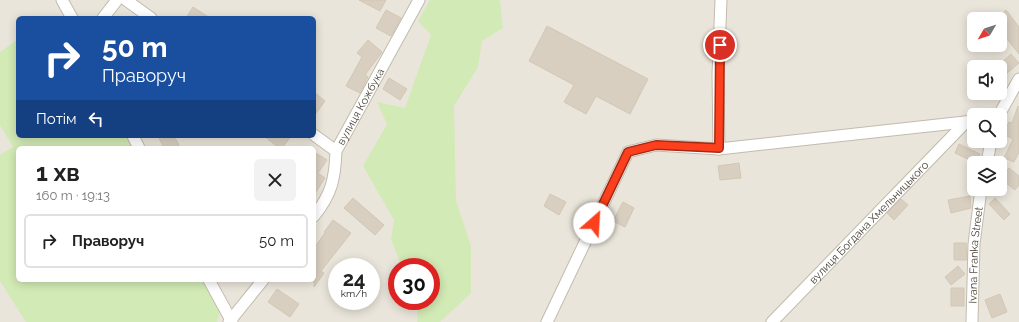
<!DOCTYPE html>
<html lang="uk">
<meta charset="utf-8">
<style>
:root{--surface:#fff;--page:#f2f2f2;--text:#222;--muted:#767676;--line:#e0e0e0}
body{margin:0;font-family:Raleway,sans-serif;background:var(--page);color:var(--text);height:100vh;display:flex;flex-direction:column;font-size:15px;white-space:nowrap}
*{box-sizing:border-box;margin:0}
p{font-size:13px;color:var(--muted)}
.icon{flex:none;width:22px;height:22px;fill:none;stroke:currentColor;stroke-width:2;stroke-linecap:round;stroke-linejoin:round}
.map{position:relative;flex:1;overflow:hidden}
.panel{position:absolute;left:16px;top:146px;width:300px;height:136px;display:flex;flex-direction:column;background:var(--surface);border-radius:6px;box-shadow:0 2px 10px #0003}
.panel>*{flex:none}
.banner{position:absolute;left:16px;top:16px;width:300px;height:122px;border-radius:6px;box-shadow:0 2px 10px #0003;background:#1a4fa0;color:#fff;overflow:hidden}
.needle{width:26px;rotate:231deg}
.fabs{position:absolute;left:967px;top:12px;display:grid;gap:8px}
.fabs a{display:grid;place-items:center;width:40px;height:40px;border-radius:6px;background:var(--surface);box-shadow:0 2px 10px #0003;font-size:20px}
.speed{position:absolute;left:328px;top:258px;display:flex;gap:8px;font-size:20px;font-weight:700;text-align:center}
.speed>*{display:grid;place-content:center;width:52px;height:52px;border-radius:50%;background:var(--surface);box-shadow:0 2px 10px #0003;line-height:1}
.speed small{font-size:10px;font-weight:400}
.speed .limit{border:6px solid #d22;background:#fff;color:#111}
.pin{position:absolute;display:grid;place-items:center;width:34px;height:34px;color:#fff;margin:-17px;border:2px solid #fff;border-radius:50%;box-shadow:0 1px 4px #0007}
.me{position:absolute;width:44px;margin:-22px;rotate:26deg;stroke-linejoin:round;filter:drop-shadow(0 0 3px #0008)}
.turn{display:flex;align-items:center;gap:14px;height:84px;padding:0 20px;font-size:18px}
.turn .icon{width:52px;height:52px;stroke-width:2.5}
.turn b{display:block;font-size:28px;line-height:34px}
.then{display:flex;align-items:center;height:38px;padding:0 20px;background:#0003;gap:8px;font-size:15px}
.round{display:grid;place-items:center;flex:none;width:42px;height:42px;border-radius:6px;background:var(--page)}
.overview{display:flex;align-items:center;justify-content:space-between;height:68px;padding:0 20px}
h1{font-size:24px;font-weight:700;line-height:30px}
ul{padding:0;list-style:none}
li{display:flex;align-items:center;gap:12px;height:54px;margin:0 8px 6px;padding:0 12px;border:2px solid var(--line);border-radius:6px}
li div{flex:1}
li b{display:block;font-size:15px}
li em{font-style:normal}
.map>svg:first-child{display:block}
.residential{fill:#eae5da;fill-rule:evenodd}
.green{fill:#d2eab5}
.building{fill:#d8cfc1;stroke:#d3c7b4}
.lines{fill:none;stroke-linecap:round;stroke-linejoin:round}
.minor-casing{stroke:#c2bbae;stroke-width:13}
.minor{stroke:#fff;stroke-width:11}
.route-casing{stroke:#a42913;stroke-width:10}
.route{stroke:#fc3f1d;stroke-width:7}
.labels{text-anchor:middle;stroke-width:3.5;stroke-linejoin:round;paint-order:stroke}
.street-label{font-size:11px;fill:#4b4439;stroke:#fff}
</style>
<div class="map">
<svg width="1019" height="322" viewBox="0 0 1019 322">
<rect width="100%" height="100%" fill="#f6f3ec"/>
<path class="residential" d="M0 0H1019V322H0ZM18 18H314V136H18ZM974 19H1000V45H974ZM974 67H1000V93H974ZM974 115H1000V141H974ZM18 148H314V280H18ZM974 163H1000V189H974ZM337 267H371V301H337ZM397 267H431V301H397Z"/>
<path class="green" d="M430 0H500L503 28 482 41 478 67 454 106 456 201 471 246V293L440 322H417L418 301H431V267H402L391 239 394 220 363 166 387 124 377 102 405 108 431 35 418 21Z
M18 39V136H132L138 148H18V280H208L221 306 217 322H26L0 281V155L13 147 0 125V52Z"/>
<path class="building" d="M359 0H386L380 11Z
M193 7 210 18H186Z
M386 10 401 18 391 36 376 28Z
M1006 10 1019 27V54L1000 30V15Z
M547 26 648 79 630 114 596 96 586 114 564 102 574 85 529 61Z
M368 40 382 52 365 75 368 77 360 93 346 86 362 57 357 53Z
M1011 54 1019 63 1000 79V64Z
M389 78 407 89 400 100 383 89Z
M314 92 325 101 314 116Z
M1018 106 1019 152 1014 162 1004 158 1013 139 1003 134 1009 122 1012 123Z
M158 136H174L179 145 172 148H164Z
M264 136H291L282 148H279Z
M959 144 980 154 976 163 955 153Z
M314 152 327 160 318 173 325 178 314 195Z
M739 163 741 178 720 180 718 166Z
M1009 168 1019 176V185L1015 190 1001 179Z
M550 194 566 202 559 215 544 206Z
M970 196 971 208 951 213 948 200Z
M353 198 384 225 375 235 344 208Z
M995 198 1010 214 1004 220 989 204Z
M901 199 908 205 894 220 887 213Z
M623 202 634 208 625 227 613 221Z
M333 220 351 233 321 271 324 273 314 287V248L325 233 324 232Z
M954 243H966L967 260H954Z
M958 266 965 274 951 285 945 277Z
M951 288H964V306H951Z
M277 289 299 304 290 317 268 302Z
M1000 294 1007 312 992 318 985 300Z"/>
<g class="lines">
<defs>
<g id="minor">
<path d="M62 0 72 18"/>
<path d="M126 0 151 18"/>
<path d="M103 18 117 0"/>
<path d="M999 115 1019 79"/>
<path d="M314 135 336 151"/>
<path d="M133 136 139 148"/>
<path d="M719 149 718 75 721 0"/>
<path d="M987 163 991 141"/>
<path id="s1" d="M314 216C332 194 335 178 336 151L419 0"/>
<path d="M209 280 232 322"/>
<path d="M229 322 263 280"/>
<path d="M547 322 628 152 656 145 719 149 974 121"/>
<path id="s2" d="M772 322 966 122"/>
<path id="s3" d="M972 322 974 244 981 189"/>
</g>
</defs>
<use href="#minor" class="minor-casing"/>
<use href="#minor" class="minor"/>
</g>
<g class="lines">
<defs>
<path id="route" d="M594 223 628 152 656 145 719 148 720 45"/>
</defs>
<use href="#route" class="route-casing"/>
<use href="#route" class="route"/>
</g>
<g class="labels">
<g class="street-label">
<text dy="4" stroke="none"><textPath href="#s1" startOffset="121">вулиця Кожбука</textPath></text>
<text dy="4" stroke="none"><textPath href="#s2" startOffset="139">вулиця Богдана Хмельницького</textPath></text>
<text dy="4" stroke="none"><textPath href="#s3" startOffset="67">Ivana Franka Street</textPath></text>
</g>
</g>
</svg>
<div class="fabs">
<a><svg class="needle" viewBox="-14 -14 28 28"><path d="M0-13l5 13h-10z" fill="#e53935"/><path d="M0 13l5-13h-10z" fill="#767676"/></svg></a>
<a><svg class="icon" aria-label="sound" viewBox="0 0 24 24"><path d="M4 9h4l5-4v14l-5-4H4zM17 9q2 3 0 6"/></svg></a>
<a><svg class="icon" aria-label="search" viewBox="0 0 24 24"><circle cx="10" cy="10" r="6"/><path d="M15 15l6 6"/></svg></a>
<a><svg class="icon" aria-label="layers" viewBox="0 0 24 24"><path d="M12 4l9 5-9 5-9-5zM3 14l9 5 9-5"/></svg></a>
</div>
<div class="speed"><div>24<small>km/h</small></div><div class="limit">30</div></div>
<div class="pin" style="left:720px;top:45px;background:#d93025"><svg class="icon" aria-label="arrive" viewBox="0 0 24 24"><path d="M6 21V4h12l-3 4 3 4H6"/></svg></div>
<svg class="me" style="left:594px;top:223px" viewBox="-20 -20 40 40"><circle r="19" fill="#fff"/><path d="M0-13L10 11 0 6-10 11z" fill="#fc3f1d"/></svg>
<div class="banner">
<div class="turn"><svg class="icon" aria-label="right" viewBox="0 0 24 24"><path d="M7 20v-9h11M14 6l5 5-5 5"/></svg><div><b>50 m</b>Праворуч</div></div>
<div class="then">Потім<svg class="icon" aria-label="left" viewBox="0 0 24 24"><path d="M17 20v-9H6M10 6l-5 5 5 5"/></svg></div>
</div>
<section class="panel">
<div class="overview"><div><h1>1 хв</h1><p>160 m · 19:13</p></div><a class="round"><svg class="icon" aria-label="close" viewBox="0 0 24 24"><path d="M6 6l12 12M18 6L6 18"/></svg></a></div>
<ul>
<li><svg class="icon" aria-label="right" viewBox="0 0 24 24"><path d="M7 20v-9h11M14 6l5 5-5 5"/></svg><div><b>Праворуч</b></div><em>50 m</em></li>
</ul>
</section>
</div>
